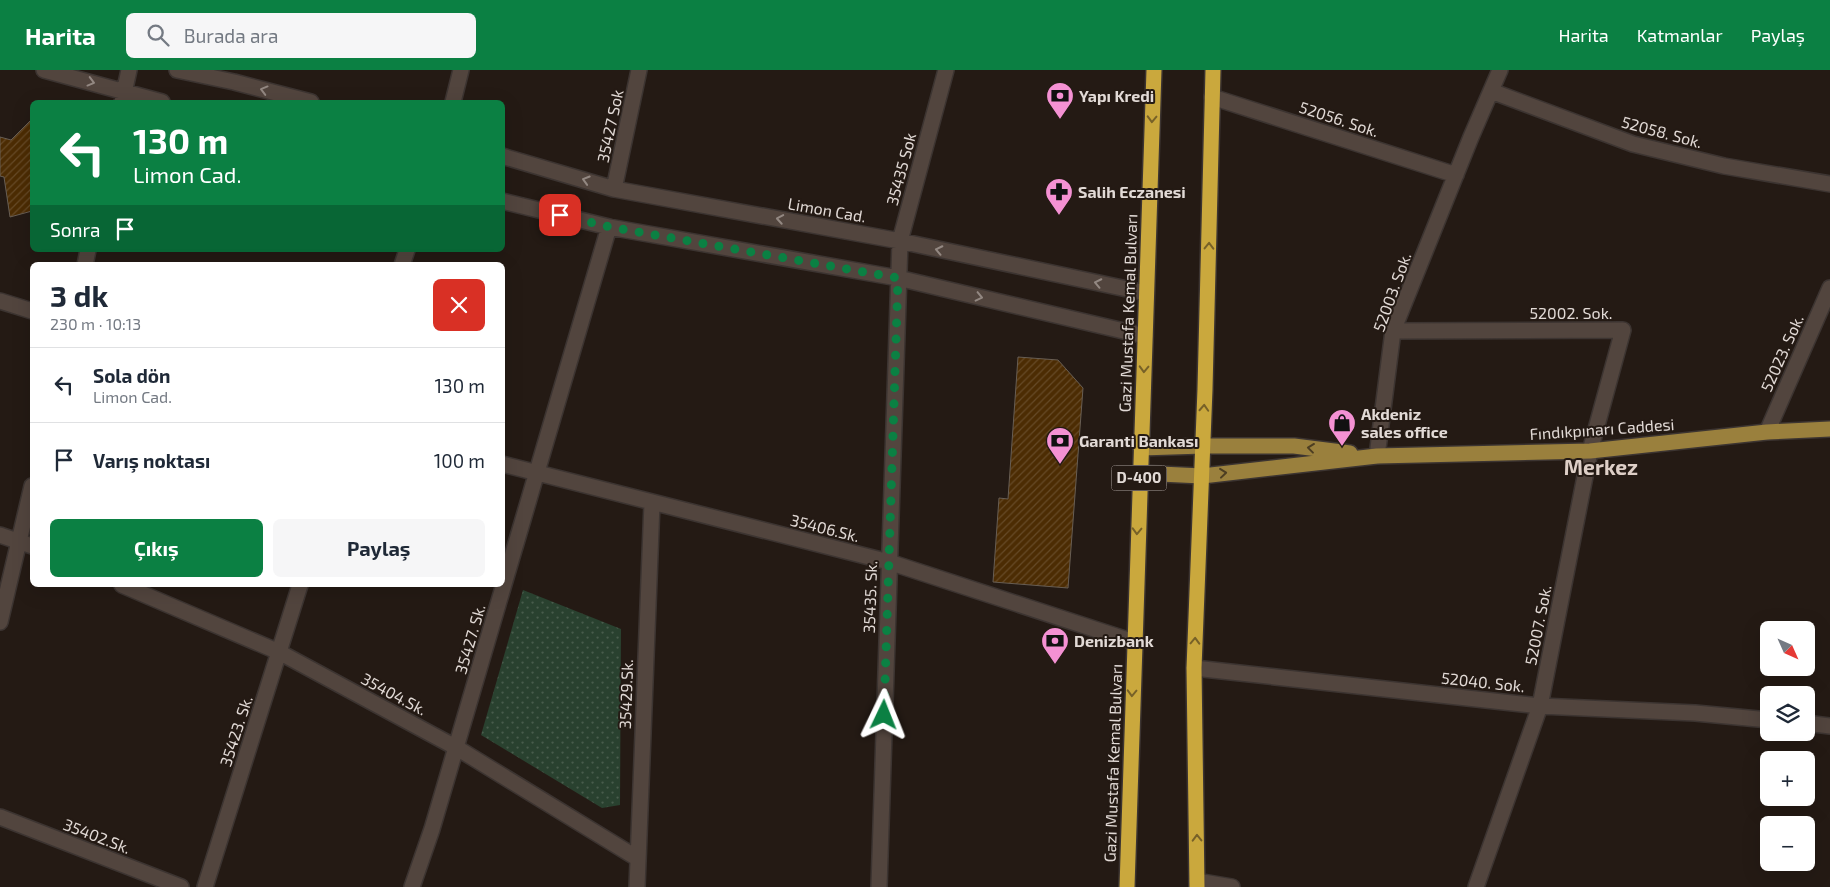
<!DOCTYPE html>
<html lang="tr">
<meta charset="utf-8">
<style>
:root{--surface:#fff;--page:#f6f6f7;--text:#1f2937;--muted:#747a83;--line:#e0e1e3;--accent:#0b8043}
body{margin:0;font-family:"Exo 2",sans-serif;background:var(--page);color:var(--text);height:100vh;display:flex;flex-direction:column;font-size:19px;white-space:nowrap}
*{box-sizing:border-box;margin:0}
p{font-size:16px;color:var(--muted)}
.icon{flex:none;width:28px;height:28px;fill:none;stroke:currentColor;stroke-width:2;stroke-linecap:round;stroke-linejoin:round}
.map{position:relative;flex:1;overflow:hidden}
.side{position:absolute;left:30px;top:192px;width:475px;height:325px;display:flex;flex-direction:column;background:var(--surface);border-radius:8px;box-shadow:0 5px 20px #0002}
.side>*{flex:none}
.banner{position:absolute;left:30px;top:30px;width:475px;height:152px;border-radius:8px;box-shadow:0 5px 20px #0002;background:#0b8043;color:#fff;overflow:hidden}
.needle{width:32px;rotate:135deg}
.controls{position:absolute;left:1760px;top:551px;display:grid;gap:10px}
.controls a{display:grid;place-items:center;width:55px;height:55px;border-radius:8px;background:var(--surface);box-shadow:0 5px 20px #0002;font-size:25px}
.pin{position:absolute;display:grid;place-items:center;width:42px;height:42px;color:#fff;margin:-21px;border-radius:10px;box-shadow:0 2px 8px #0006}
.me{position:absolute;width:55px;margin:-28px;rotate:2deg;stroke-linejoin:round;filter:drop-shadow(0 0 4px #0008)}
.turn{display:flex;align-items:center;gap:18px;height:105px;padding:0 20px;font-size:22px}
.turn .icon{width:65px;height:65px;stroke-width:2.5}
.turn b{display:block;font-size:35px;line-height:42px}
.then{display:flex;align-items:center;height:48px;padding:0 20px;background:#0003;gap:10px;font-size:19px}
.round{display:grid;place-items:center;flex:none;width:52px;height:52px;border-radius:8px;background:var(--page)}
.head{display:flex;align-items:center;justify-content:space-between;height:85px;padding:0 20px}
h1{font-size:30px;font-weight:700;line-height:38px}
.cta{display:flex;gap:10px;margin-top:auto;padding:10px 20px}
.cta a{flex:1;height:58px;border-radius:8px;background:var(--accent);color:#fff;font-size:20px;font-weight:700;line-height:58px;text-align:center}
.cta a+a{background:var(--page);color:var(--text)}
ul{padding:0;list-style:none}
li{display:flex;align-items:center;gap:15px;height:75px;padding:0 20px;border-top:1px solid var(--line)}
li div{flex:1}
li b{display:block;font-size:19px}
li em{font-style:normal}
header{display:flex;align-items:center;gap:30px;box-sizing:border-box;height:70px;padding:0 25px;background:var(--accent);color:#fff}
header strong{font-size:24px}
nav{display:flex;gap:28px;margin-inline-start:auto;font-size:18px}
.search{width:350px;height:45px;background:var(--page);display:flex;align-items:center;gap:12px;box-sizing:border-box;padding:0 18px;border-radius:8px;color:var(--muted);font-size:19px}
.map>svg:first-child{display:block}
.grass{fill:url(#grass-dots)}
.building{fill:url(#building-hatch);stroke:#685e54}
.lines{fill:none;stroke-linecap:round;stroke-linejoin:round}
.minor-casing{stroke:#3c3431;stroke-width:18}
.major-casing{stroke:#3c3431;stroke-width:18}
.highway-casing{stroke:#3c3431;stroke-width:18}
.minor{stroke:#52453e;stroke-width:15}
.major{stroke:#9a803d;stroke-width:15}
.highway{stroke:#caa83d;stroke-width:15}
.oneway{stroke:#938882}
.oneway2{stroke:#776128}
.oneway3{stroke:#4d3e22}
.route{stroke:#0b8043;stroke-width:9;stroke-dasharray:0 16.2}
.labels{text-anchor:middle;stroke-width:4;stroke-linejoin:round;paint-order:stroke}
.shield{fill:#241a14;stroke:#a9a09c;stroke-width:1}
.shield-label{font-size:15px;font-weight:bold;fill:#e2dad6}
.poi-label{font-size:16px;font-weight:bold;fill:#e2dad6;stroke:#241a14;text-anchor:start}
.street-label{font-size:16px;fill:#e2dad6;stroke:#241a14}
.district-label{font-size:21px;font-weight:bold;fill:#decfc7;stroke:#241a14}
</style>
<header>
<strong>Harita</strong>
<div class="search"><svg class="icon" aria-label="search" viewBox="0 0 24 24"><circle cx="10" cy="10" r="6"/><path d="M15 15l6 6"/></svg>Burada ara</div>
<nav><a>Harita</a><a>Katmanlar</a><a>Paylaş</a></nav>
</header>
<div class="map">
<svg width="1830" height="817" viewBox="0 0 1830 817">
<defs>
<pattern id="grass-dots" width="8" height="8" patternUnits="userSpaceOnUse" patternTransform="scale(1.25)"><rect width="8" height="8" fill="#29412f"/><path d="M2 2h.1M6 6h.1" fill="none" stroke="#485c4c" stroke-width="1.8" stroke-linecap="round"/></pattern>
<pattern id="building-hatch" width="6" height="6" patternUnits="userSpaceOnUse" patternTransform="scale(1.25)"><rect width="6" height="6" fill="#4c2c03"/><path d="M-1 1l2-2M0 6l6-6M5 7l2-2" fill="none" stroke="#664a27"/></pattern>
</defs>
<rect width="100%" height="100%" fill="#241a14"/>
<path class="grass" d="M523 520 621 559 620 735 602 738 481 665Z"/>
<path class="building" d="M32 49V141L10 147 4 107 0 106V67L11 70Z
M1018 287 1058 290 1083 318 1068 518 993 512 999 428 1008 429Z"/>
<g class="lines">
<defs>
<path id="minor" d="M44 0 162 32
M177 0 234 12 311 32
M1491 21 1633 74 1724 96 1830 114
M1212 27 1456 105
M122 32 129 0
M453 32 461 0
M502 86 614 119 900 171 1146 223
M614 119 639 0
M502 131 609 157 898 208 1145 266
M85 195 88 180
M402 195 407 180
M0 231 32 241
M1393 261 1623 260 1590 381 1540 636 1476 817
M1767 362 1830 218
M1377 386 1393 261 1471 67 1500 0
M502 394 889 492 1134 572
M0 465 32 476
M122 515 279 582 457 678 637 788
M0 552 32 416
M1194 598 1540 636 1695 643 1769 650
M1806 653 1830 656
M0 747 181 817
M1197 811 1232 817
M205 817 300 515
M412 817 432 759 609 157
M637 817 652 433
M879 817 900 171 946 0"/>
<path id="major" d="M1141 378 1203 376H1294L1350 383
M1139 403 1202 406 1377 386 1590 381 1767 362 1830 359"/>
<path id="highway" d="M1127 817 1154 0
M1197 817 1194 598 1205 319 1213 0"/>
</defs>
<use href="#minor" class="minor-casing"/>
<use href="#major" class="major-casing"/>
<use href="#highway" class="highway-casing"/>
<use href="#minor" class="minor"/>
<use href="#major" class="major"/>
<use href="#highway" class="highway"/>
</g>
<defs><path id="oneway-chevron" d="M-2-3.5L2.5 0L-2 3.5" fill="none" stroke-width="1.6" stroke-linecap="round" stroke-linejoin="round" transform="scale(1.25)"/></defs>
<g class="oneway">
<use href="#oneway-chevron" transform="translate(91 12) rotate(15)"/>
<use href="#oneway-chevron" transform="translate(264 20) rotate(-165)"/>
<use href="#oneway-chevron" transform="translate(586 110) rotate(-163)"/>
<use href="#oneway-chevron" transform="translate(780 149) rotate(-170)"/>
<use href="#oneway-chevron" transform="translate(939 180) rotate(-168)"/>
<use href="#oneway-chevron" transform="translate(1098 213) rotate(-168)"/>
<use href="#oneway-chevron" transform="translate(979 227) rotate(13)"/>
</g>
<g class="oneway2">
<use href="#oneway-chevron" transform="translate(1152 49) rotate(92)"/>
<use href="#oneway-chevron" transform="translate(1209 176) rotate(-89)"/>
<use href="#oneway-chevron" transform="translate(1144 299) rotate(92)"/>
<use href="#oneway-chevron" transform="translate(1204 338) rotate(-87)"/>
<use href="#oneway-chevron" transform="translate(1137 461) rotate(92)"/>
<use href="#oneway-chevron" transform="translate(1195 571) rotate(-88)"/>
<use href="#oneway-chevron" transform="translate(1132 623) rotate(92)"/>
<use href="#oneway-chevron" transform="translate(1197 768) rotate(-91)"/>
</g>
<g class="oneway3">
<use href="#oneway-chevron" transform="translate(1311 378) rotate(-173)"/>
<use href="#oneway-chevron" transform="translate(1223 403) rotate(-6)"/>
</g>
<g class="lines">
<path class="route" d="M560 145 610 157 898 208 884 645"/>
</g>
<defs>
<symbol id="bank-pin" viewBox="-11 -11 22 30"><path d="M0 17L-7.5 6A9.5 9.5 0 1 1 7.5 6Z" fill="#f491d3" stroke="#241a14"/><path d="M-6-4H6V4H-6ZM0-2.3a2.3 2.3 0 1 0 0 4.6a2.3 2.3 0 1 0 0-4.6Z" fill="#111"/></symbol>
<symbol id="pharmacy-pin" viewBox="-11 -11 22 30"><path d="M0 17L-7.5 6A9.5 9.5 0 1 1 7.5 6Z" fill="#f491d3" stroke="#241a14"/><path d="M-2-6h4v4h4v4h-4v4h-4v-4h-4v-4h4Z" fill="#111"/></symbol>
<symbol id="shop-pin" viewBox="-11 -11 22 30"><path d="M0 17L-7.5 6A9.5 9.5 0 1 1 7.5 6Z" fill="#f491d3" stroke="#241a14"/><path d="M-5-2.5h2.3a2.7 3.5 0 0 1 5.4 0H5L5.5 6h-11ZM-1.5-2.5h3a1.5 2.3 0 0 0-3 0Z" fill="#111"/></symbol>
</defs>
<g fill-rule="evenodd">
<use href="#bank-pin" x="1044" y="10" width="32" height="43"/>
<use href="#pharmacy-pin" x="1043" y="106" width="32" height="43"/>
<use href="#shop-pin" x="1326" y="337" width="32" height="43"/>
<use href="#bank-pin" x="1044" y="355" width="32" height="43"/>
<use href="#bank-pin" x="1039" y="555" width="32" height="43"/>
</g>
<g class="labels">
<rect class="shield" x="1111.5" y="395.5" width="55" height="25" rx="4"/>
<g class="shield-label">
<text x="1139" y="413">D-400</text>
</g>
<g class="poi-label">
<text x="1079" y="32">Yapı Kredi</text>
<text x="1078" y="128">Salih Eczanesi</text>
<text x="1361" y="350">Akdeniz<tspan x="1361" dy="18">sales office</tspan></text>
<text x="1079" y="377">Garanti Bankası</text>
<text x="1074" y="577">Denizbank</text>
</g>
<g class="street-label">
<text transform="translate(1339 49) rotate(18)" y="6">52056. Sok.</text>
<text transform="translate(610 56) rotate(-78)" y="6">35427 Sok</text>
<text transform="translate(1662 62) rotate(15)" y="6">52058. Sok.</text>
<text transform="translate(901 99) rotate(-75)" y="6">35435 Sok</text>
<text transform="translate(827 140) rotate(10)" y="6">Limon Cad.</text>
<text transform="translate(1392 222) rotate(-70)" y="6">52003. Sok.</text>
<text transform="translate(1128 243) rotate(-88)" y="6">Gazi Mustafa Kemal Bulvarı</text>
<text x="1571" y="249">52002. Sok.</text>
<text transform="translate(1782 283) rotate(-66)" y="6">52023. Sok.</text>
<text transform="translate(1602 359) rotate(-4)" y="6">Fındıkpınarı Caddesi</text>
<text transform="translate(825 458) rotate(14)" y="6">35406.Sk.</text>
<text transform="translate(870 527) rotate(-88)" y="6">35435. Sk.</text>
<text transform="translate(1538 555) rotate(-79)" y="6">52007. Sok.</text>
<text transform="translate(470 569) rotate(-74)" y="6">35427. Sk.</text>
<text transform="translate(1483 612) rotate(6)" y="6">52040. Sok.</text>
<text transform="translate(394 624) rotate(28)" y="6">35404.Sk.</text>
<text transform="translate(626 624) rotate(-88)" y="6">35429.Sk.</text>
<text transform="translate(236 661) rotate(-72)" y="6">35423. Sk.</text>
<text transform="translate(1113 693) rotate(-88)" y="6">Gazi Mustafa Kemal Bulvarı</text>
<text transform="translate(97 766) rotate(21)" y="6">35402.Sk.</text>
</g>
<g class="district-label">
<text x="1601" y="405">Merkez</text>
</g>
</g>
</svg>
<div class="controls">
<a><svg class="needle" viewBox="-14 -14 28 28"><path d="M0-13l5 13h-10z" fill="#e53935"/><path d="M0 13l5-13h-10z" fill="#747a83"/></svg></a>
<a><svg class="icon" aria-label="layers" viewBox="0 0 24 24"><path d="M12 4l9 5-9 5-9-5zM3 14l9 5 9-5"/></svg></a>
<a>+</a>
<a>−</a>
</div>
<div class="pin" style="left:560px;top:145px;background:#d93025"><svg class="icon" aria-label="arrive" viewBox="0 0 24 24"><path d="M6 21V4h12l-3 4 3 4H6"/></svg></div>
<svg class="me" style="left:884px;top:645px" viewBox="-20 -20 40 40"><path d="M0-17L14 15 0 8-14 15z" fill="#0b8043" stroke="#fff" stroke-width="4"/></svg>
<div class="banner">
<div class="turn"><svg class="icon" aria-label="left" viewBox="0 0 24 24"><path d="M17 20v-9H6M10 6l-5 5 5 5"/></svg><div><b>130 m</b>Limon Cad.</div></div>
<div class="then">Sonra<svg class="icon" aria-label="arrive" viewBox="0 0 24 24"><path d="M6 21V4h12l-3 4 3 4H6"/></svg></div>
</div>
<section class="side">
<div class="head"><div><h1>3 dk</h1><p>230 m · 10:13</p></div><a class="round" style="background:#d93025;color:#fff"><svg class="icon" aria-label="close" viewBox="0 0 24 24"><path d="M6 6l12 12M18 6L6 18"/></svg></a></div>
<ul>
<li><svg class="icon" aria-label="left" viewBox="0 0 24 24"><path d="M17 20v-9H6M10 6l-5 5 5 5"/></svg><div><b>Sola dön</b><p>Limon Cad.</p></div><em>130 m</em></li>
<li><svg class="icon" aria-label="arrive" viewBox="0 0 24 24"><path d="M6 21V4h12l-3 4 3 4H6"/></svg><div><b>Varış noktası</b></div><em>100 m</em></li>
</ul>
<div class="cta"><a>Çıkış</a><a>Paylaş</a></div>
</section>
</div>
